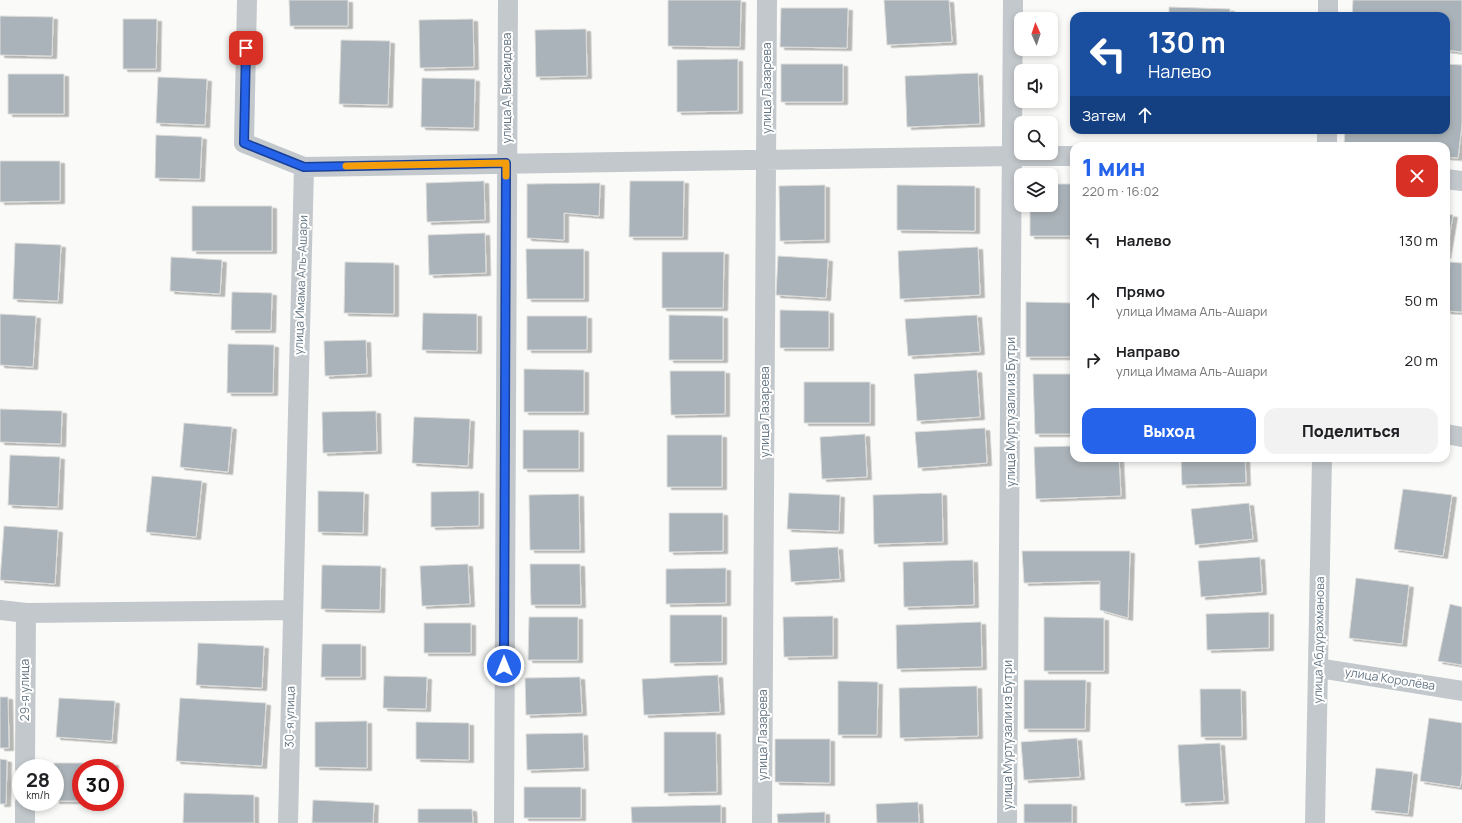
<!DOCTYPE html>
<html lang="ru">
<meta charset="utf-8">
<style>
:root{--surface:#fff;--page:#f2f2f2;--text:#202124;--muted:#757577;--accent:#2563eb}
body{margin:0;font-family:Manrope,sans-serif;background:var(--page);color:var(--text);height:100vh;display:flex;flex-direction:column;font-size:15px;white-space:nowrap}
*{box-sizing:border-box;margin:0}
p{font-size:13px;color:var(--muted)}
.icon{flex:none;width:22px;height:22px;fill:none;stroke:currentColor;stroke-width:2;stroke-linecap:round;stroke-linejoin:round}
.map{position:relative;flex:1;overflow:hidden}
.drawer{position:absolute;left:1070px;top:142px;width:380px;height:320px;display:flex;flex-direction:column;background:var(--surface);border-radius:12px;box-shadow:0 2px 6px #0003}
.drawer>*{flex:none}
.hud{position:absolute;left:1070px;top:12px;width:380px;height:122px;border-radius:12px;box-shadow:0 2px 6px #0003;background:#1a4fa0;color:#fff;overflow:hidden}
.needle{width:26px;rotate:357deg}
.controls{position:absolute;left:1014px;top:12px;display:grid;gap:8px}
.controls a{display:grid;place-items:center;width:44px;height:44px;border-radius:8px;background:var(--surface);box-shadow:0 2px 6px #0003;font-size:20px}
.speed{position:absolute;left:12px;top:759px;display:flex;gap:8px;font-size:20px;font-weight:700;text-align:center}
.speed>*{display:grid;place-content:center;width:52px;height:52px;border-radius:50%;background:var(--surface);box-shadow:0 2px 6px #0003;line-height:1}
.speed small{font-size:10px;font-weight:400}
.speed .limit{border:6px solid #d22;background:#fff;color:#111}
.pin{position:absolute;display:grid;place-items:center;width:34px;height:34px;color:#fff;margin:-17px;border-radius:8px;box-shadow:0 2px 6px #0006}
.me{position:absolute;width:44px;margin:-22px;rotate:0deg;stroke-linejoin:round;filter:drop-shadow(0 0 3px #0008)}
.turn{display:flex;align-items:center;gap:14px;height:84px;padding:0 12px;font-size:18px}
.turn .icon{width:52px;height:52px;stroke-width:2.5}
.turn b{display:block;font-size:28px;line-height:34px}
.then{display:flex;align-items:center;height:38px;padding:0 12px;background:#0003;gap:8px;font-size:15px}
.round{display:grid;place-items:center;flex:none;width:42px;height:42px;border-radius:12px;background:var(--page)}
.overview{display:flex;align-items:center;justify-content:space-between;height:68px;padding:0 12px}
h1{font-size:24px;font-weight:800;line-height:30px;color:var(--accent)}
.button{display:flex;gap:8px;margin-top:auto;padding:8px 12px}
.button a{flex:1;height:46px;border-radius:12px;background:var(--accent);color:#fff;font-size:16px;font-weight:800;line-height:46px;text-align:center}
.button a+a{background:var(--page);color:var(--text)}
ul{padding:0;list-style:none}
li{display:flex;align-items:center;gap:12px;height:60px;padding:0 12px}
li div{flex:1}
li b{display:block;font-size:15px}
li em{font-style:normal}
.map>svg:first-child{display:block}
.building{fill:#aab3b9;stroke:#dcdcda;filter:url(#shadow)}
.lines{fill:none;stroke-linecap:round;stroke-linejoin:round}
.street{stroke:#c3c8cc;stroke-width:20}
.route-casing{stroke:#184099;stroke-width:10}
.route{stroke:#2563eb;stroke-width:7}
.slow{stroke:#f59e0b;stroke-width:7}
.labels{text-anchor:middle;stroke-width:4;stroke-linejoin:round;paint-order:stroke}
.street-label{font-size:12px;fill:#657683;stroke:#fff}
</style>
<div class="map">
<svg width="1462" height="823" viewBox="0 0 1462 823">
<defs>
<filter id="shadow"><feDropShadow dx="4.5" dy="2.5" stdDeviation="0" flood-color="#0004"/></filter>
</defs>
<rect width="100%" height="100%" fill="#fafaf8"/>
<path class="building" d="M289 0H348V26H290Z
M668 0H741L740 47 668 46Z
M884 0H949L952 42 887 45Z
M1353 0H1462V52L1446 50V16H1352Z
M1169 7 1230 9V16H1169Z
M781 8H848L847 48 780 47Z
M0 16 53 17 52 56 0 55Z
M123 19H157L156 69H123Z
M473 19 474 67 420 68 419 20Z
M586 29 587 76 536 77 535 30Z
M341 40 390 41 388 105 339 104Z
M738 59V111L677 112V60Z
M781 64H843V102H781Z
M1446 64 1462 65V124L1458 158 1446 157V146L1344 145 1345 130H1446Z
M978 73 980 124 907 127 905 76Z
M8 74H64V114H8Z
M158 77 207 79 205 125 156 123Z
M422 78 475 79 474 128 421 127Z
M156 135 202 137 200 179 155 178Z
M0 161H60V201L0 202Z
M484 181 485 220 427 222 426 183Z
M630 181H684L683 237H629Z
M600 183 599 216 564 213V240L527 238V184Z
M1051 184H1074V236H1030V205H1051Z
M825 185V240L780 241 779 186Z
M897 185 975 186V231L897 230Z
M192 206H272V251H192Z
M1446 214 1453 215 1446 256Z
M485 233 486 273 429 275 428 235Z
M15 243 61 245 58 301 13 299Z
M978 247 980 295 900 299 898 251Z
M526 249H584V299H527Z
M662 252H724L723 308H662Z
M778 256 828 259 826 298 776 295Z
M171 257 222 260 220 294 170 291Z
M345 262 394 263V314L344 313Z
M1450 262 1462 263V312L1446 311Z
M232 292 272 293 271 330H231Z
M1026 302 1074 303V357H1026Z
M780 310 829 311V348H780Z
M423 313 477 314V351L422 350Z
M0 314 36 316 33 367 0 365Z
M669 315 723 316V360H669Z
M977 315 980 352 908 356 905 319Z
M527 316H587V350H527Z
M366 340 367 374 325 376 324 341Z
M228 344 274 345 273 393H227Z
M524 369 584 370V412H524Z
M977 370 980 417 917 421 914 374Z
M670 371H725V414L671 415Z
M1033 374H1074V434H1035Z
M804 382H870V423H804Z
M0 409 62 411 61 444 0 442Z
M376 411 377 451 323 453 322 412Z
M414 417 470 419 468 466 412 463Z
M184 423 232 427 228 472 180 467Z
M985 428 987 463 918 468 915 432Z
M523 430H579V469H523Z
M865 434 867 477 822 479 820 437Z
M667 435H722V487H667Z
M1074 446V458H1119L1121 496 1036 499 1034 447Z
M10 455 60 457 58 507 8 505Z
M1181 458H1245L1246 483 1182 485Z
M152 476 202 481 196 537 146 532Z
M1403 489 1452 495 1443 556 1394 549Z
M318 491 364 492 363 533 318 532Z
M479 491V526L431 527V492Z
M789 493 840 495 839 531 787 529Z
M942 493 943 542 874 544 873 495Z
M579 494 580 550H530L529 495Z
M1249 503 1253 539 1195 545 1191 509Z
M669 513H723V551L669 552Z
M4 526 58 530 55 584 0 580Z
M838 547 840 579 791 582 789 550Z
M1022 551H1130L1128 618 1100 610V581L1024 583Z
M1260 557 1262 592 1201 597 1198 561Z
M973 560 974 605 904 607 903 562Z
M468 564 470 604 422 606 420 566Z
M530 564H580L581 605H531Z
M322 565 381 566 380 610 321 609Z
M726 568V603L666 604V569Z
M1356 578 1409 585 1402 644 1349 638Z
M1450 604 1462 607V665L1438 661Z
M1269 612V648L1207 650 1206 614Z
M670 615H722V662L670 663Z
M833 616V656L784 657 783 617Z
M529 617H578V660H528Z
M1044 617 1104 618V671H1044Z
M981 622 982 667 897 669 896 625Z
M424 623H471V653H424Z
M198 643 264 646 262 688 196 685Z
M322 644H361V677H321Z
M718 675 720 712 644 715 642 679Z
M384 676 427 677 426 709 383 708Z
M580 677 582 713 526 715 525 678Z
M1024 680H1086L1085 729H1024Z
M838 681 878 682 877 735H838Z
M977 686 978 736 900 738 899 688Z
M1200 689H1241L1242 737H1201Z
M0 697H8L9 748H0Z
M59 698 115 701 112 741 56 737Z
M180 698 266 703 262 766 176 761Z
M1429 718 1462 723V774L1460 787 1420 781Z
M367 721V768L315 767V722Z
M416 722 469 723V760L416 759Z
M664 732H716L717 792 664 793Z
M583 733 584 768 527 770 526 734Z
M1077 738 1080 777 1024 780 1021 742Z
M775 739H830V783L775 782Z
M1220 743 1224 801 1181 803 1178 745Z
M0 759 7 760 6 804H0Z
M54 763H114V768H81V801H55Z
M1376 768 1413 772 1408 814 1371 810Z
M524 787H581V818H524Z
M184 793 254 795V823H183Z
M313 800 374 803 373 823H312Z
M918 802 919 823H877L876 804Z
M1024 804H1072V823H1024Z
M721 805V823H632L631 807Z
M418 809H472L473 823H418Z
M825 812V823H778L777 814Z"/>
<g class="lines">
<path class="street" d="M247 0 244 143 304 167 288 823
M1328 16V0
M1327 146V130
M304 167 1013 156H1074
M1446 179 1462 181
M1446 434 1462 437
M0 610 26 613 293 610
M1318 668 1462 691
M25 768 26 613
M25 823V802
M504 823 508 0
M762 823 767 0
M1007 823 1013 0
M1315 823 1322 458"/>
</g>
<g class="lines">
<defs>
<path id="route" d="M246 48 244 143 304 167 506 163 504 666"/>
</defs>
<use href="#route" class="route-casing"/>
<use href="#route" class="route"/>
<path class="slow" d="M346 166 506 163V176"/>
</g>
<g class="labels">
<g class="street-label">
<text transform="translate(507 88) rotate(-90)" y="4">улица А. Висаидова</text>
<text transform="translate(767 88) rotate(-90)" y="4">улица Лазарева</text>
<text transform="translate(301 285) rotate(-88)" y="4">улица Имама Аль-Ашари</text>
<text transform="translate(765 412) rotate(-90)" y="4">улица Лазарева</text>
<text transform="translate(1011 412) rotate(-90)" y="4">улица Муртузали из Бутри</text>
<text transform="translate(1319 640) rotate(-89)" y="4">улица Абдурахманова</text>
<text transform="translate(1390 679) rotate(9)" y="4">улица Королёва</text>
<text transform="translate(25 690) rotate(-90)" y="4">29-я улица</text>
<text transform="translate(290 717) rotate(-89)" y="4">30-я улица</text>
<text transform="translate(763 735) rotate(-90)" y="4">улица Лазарева</text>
<text transform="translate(1008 735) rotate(-90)" y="4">улица Муртузали из Бутри</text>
</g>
</g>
</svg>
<div class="controls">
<a><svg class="needle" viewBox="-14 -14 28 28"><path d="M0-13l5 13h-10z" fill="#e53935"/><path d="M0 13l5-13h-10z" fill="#757577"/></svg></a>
<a><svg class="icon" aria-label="sound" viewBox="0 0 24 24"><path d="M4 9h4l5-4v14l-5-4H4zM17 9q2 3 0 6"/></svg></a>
<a><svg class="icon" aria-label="search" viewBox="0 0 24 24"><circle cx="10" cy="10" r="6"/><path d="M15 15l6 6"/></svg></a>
<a><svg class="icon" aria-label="layers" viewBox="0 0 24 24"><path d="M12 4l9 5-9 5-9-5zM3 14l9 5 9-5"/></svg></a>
</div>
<div class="speed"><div>28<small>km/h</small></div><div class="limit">30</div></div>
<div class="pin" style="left:246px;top:48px;background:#d93025"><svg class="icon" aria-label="arrive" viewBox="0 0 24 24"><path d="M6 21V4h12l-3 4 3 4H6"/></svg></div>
<svg class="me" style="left:504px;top:666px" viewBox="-20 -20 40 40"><circle r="17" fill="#2563eb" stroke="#fff" stroke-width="3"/><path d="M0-11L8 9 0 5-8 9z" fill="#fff"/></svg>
<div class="hud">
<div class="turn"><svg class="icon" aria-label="left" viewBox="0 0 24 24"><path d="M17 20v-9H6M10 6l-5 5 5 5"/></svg><div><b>130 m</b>Налево</div></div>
<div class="then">Затем<svg class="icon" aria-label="ahead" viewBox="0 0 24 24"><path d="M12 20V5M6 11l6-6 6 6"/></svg></div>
</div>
<section class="drawer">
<div class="overview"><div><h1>1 мин</h1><p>220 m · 16:02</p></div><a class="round" style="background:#d93025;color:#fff"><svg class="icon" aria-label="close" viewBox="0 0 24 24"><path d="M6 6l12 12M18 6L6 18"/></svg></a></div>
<ul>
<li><svg class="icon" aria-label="left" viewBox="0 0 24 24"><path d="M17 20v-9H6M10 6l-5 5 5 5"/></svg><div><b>Налево</b></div><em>130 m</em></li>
<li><svg class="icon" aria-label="ahead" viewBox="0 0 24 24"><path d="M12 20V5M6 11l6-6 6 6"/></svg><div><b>Прямо</b><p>улица Имама Аль-Ашари</p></div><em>50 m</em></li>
<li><svg class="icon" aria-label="right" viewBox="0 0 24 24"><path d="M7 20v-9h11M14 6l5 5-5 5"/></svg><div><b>Направо</b><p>улица Имама Аль-Ашари</p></div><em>20 m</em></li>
</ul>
<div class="button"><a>Выход</a><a>Поделиться</a></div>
</section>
</div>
